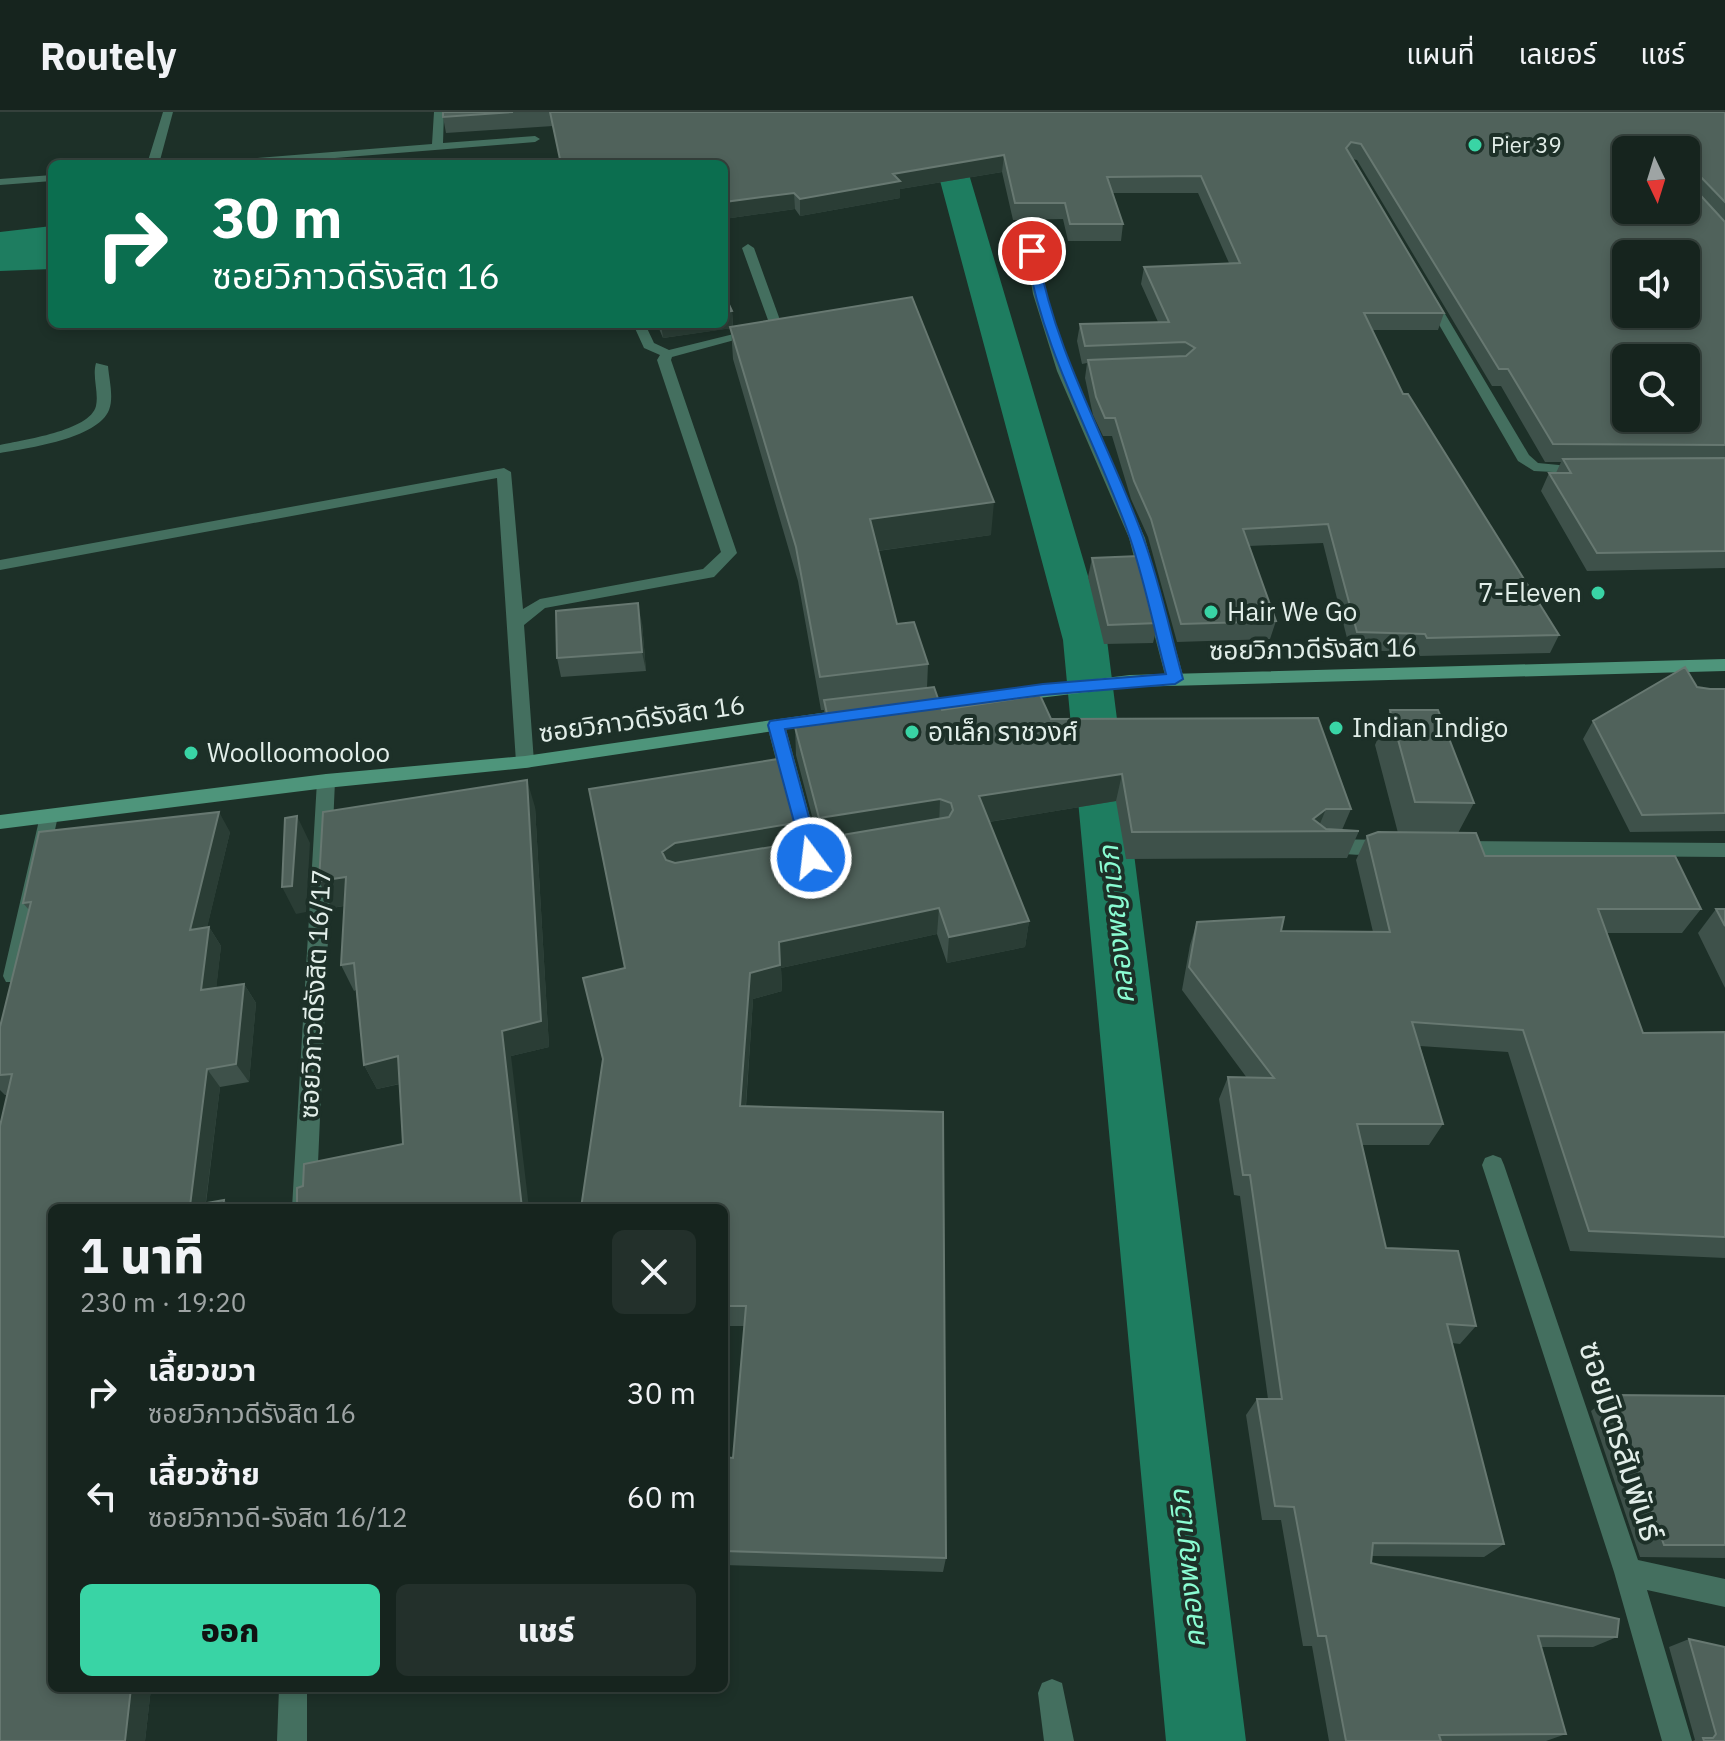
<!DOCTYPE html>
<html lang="th">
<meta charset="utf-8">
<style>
:root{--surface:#16241e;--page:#23302b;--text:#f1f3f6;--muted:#9ea4a4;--line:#35413c;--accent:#39d4a5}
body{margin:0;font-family:"IBM Plex Sans","Noto Sans Thai",sans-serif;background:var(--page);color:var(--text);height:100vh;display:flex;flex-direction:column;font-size:30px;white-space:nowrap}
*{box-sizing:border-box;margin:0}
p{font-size:26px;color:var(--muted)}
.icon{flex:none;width:44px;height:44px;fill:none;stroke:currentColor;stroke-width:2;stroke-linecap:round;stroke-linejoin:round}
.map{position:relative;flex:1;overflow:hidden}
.drawer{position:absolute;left:48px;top:1092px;width:680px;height:488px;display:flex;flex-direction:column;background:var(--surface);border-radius:12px;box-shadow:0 4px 12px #0003,0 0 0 2px var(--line)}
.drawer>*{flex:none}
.banner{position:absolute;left:48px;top:48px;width:680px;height:168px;border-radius:12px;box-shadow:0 4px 12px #0003,0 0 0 2px var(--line);background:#0b6e4f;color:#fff;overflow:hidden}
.needle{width:52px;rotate:176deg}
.buttons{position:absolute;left:1612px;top:24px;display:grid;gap:16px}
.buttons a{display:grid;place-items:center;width:88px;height:88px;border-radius:12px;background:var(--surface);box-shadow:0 4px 12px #0003,0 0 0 2px var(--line);font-size:40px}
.pin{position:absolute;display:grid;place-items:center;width:68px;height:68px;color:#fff;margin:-34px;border:4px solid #fff;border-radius:50%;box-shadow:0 2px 8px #0007}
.me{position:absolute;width:88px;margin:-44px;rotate:345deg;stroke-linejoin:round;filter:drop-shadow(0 0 6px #0008)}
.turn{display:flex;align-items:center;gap:28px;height:168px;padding:0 32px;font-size:36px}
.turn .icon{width:104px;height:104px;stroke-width:2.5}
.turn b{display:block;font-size:56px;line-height:68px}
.round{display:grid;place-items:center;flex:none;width:84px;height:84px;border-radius:12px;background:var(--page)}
.overview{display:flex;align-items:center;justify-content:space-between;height:136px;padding:0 32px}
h1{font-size:48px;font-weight:800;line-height:60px}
.cta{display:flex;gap:16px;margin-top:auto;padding:16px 32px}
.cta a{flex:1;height:92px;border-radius:12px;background:var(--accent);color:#111;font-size:32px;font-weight:800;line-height:92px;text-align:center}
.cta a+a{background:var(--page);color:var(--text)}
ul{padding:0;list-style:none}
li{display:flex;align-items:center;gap:24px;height:104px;padding:0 32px}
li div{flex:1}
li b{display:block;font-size:30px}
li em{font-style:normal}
header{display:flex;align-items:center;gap:48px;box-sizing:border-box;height:112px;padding:0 40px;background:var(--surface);border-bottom:2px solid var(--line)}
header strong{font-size:38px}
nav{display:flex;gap:44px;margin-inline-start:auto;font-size:28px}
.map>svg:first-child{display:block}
.water{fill:#1e7d60}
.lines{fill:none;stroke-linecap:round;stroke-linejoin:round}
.canal{fill:#1e7d60;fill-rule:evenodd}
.lane{fill:#446f5f;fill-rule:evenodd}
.street{fill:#446f5f;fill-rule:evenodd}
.secondary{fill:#4e957b;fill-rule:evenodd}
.wall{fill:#3e514a}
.shaded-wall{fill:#2a3d35}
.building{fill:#50625b;stroke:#677871;stroke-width:2;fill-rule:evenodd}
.route{fill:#1a73e8;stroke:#114b97;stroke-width:2}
.poi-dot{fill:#39d4a5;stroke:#1d3028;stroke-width:3}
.labels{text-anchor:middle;stroke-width:8;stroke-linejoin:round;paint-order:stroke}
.far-poi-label{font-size:22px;fill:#e2eee9;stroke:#1d3028;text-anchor:start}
.poi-label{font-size:26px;fill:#e2eee9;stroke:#1d3028;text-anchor:start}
.street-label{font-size:26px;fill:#e2eee9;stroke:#1d3028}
.water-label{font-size:28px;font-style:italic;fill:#8afcd2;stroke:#1d3028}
.near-street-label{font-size:32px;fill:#e2eee9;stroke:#1d3028}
</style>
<header>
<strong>Routely</strong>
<nav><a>แผนที่</a><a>เลเยอร์</a><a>แชร์</a></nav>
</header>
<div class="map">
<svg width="1725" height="1629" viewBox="0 0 1725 1629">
<rect width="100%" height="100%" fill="#1d3028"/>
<path class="water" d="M52 114V157L0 159V120Z"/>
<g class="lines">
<path class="canal" d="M931 11 941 14 960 32 1107 528 1246 1629H1166L1063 528 931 35 917 20 921 14Z"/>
<path class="lane" d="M748 132 754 136 780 208 779 216 672 245 671 248 737 441 714 465 545 496 524 513 534 650 531 655 525 656 516 650 497 366 0 458V448L504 356 511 360 523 497 540 487 703 457 721 440 657 248 660 243 644 236 633 212H645L654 231 669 238 766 214 768 208 742 136Z
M96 251 108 254C109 267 114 285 109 298 97 327 28 336 0 341V333C22 328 90 319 96 294 99 280 92 265 96 251Z
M1052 1567 1062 1571 1074 1629H1044L1038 1581 1042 1571Z"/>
<path class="street" d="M163 0H173L159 52H147Z
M434 0H444L443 31 535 24 540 27 535 30 260 52H212L218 49 432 32Z
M52 63V69L0 73V67Z
M1028 113 1034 117 1045 182 1071 259 1145 426 1184 567 1181 571H1169L1166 567 1129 426 1057 259 1033 182 1022 117Z
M1429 181 1435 185 1529 343 1538 351 1590 356V362L1534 359 1518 349 1423 185Z
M776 607 785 613 819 738 827 745 817 752 804 751 801 746 767 613Z
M326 662 335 669 316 1096H292L317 669Z
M49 697 58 704 23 864 20 870H6L3 864 40 704Z
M1325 727 1389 728 1399 735C1391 746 1323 745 1315 734Z
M1457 729 1725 731V745L1457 743 1447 736Z
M1493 1043 1501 1046 1504 1053 1638 1448 1725 1467V1495L1647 1478 1692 1629H1662L1614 1460 1482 1053 1485 1046Z
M279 1576H307V1629H277Z"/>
<path class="secondary" d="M1725 547V559L1130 575 913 601 904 595 913 589 1130 563Z
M849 597 858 603 855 607 525 656 326 676 0 717V703L326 662 525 644Z"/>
</g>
<path class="wall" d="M443 0H1725V456L1587 459 1541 379 1549 361H1556L1561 350H1545L1501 274H1492L1357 48 1352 47 1444 201 1438 218H1372L1403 282 1559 523 1550 541 1420 544 1418 540 1350 538 1323 431 1249 434 1276 509 1270 527 1177 530 1148 425 1131 387 1112 324H1103L1093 303 1085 266 1087 251 1082 252 1077 229 1080 212 1158 210 1141 172 1144 155 1229 151 1198 81H1113L1123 112 1121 129H1068L1063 107 1013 108 1002 60 900 77V86L800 104 795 97 724 107V52L553 14 446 21 443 5Z
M732 199 733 214 991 423 878 439 897 512 928 552 927 576 942 598 1051 607 1351 697 1342 718 1359 719 1347 746 1126 747 1116 689 989 710 1029 809 1025 835 947 851 937 822 781 856 782 879 753 887 746 995 946 1446 943 1460 724 1453V1345L733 1346 744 1214H724V1096L625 856 796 731 818 727 796 643 795 615 825 611 824 598H821L798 469 733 247 731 216 663 226 657 212H724Z
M1092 446 1158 511 1153 531 1104 532 1088 465Z
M642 511 646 559 561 565 557 546Z
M1697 575 1710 577H1725V719L1630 720 1583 627 1593 609Z
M1390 598 1474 691 1458 721 1485 744 1701 797 1682 821H1607L1643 921 1725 920V1146L1570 1139 1508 940 1420 934 1443 1012 1429 1033H1362L1386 1136 1476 1214 1460 1232 1452 1231 1504 1432 1484 1445 1372 1444 1371 1451 1617 1525 1593 1535H1541L1566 1622 1546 1629H1329L1312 1534H1303L1281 1408H1262L1246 1303 1257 1287H1268L1240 1084 1234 1083 1219 987 1228 965 1247 966 1182 878 1190 833 1197 810 1281 819 1373 820 1356 748 1367 724 1398 721 1375 633Z
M535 695 549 935 511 944 403 1032 400 972 377 977 364 953 356 878 354 879 341 853 344 794 332 796 319 769Z
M230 720 207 815H209L221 834 216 876 244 872 256 891 249 970 220 975 206 1091 224 1088 231 1096H52V1576H151L145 1629H0L7 983H5L0 978V963L29 798 23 791Z
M1716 797H1725V876L1698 821Z
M1612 1283 1725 1284V1446L1640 1445 1591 1299Z
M1689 1527 1725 1629H1693L1695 1628 1669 1535Z"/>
<path class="shaded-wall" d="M1004 43 1002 60 900 77V86L800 104V87L893 62Z
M794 81 795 97 724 107V90Z
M732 199 733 216 663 226 661 212H724V200Z
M994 390 991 423 869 440 870 407Z
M638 491 642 511 646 559 642 540Z
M1122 662 1116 689 976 712 979 684Z
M527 668 535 695 549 935 511 944 529 1096H522L502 919Z
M940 687 939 714 820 734 819 706Z
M1326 697 1317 719 1313 707Z
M219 700 230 720 202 837 190 818Z
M297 704 310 731 306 800 296 802 282 775Z
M795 711 796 739 667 767 662 740 675 731Z
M346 765 359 791 332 796 319 769Z
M939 796 937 822 781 856 782 879 753 887 744 1018 740 994 750 861 779 830Z
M1029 809 1025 835 947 851 949 825Z
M209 815 221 834 214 897 201 878Z
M244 872 256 891 249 970 236 952Z
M398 944 411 969 377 977 364 953Z
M207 957 220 975 205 1096 190 1094Z
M224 1088 231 1096H223Z
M131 1576H151L145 1629H125Z"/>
<path class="building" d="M443 0H513L443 5Z
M550 0H1725V90L1696 60 1691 59V73L1725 110V333L1553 332 1508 257H1499L1361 32 1351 30 1346 36 1444 201H1364L1403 282H1408L1559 523 1427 526 1425 522 1357 520 1328 412 1243 417 1276 509 1181 512 1151 407 1134 369 1115 306H1105L1096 285 1088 248 1186 244 1195 236 1185 230 1085 234 1080 212 1169 210 1144 155 1240 151 1201 64 1107 65 1123 112H1070L1065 91H1015L1004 43 893 62 900 69 800 87 794 81 724 90V52H561ZM1626 38H1686V98H1626ZM1626 142H1686V202H1626ZM1626 246H1686V306H1626Z
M724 182 732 199 724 200Z
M912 185 994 390 870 407 897 512 914 510 928 552 820 565 796 435 730 215Z
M1725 346V439L1597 441 1549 361H1571L1563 347Z
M1139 444 1158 511 1108 513 1092 446Z
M638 491 642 540 557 546 556 499Z
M1685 555 1697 575 1710 577H1725V701L1642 703 1593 609Z
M934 575 942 598 1040 583 1051 607 1318 606 1351 697H1326L1313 707 1326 717 1359 719 1132 720 1122 662 979 684 1029 809 949 825 939 796 779 830 780 853 750 861 740 994 943 1000 946 1446 724 1439V1345L733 1346 746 1194H724V1096H581L603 947 583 866 625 856 589 677 778 647 795 711 675 731 662 740 666 748 675 751 949 705 953 698 951 691 940 687 819 706 795 615 829 611 824 588Z
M1390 598H1438L1474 691 1415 690Z
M527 668 541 909 502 919 522 1096H297V1076L303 1074 304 1052 403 1032 398 944 364 953 354 851 341 853 346 765 319 769 323 700Z
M219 700 190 818 209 815 201 878 244 872 236 952 207 957 190 1094 224 1088 223 1096H52V1576H131L125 1629H0V1014L12 962 0 963V915L31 790 23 791 39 720Z
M297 704 292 774 282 775 285 706Z
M1378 720 1476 721 1485 744H1675L1701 797H1598L1643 921 1725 920V1125L1589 1119 1523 918 1412 910 1443 1012H1357L1386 1136 1458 1139 1476 1214 1447 1212 1504 1432 1373 1431 1371 1451 1619 1507 1617 1525 1538 1524 1566 1622 1439 1623 1441 1629H1346L1326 1524H1318L1294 1395 1275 1394 1257 1287H1282L1250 1063H1243L1228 965 1274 966 1189 855 1197 810 1284 805 1281 819 1390 820 1367 724Z
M1716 797H1725V814Z
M1612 1283 1725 1284V1433H1664Z
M1689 1527 1725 1535V1629H1704L1703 1626H1713L1716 1622Z"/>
<path class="route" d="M1032 135 1037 139C1055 242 1108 329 1143 425 1160 471 1170 520 1183 567L1175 572 1043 583 785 617 820 746 817 751H805L768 613 770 609 1043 572 1166 562C1154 517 1145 470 1130 426 1096 329 1043 242 1026 139Z"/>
<g class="poi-dot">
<circle cx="1475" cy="33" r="8"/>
<circle cx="1598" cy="481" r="8"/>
<circle cx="1211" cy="500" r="8"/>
<circle cx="1336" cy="616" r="8"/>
<circle cx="912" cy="620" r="8"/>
<circle cx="191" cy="641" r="8"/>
</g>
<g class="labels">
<g class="far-poi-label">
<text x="1491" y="41">Pier 39</text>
</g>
<g class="poi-label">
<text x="1582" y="490" text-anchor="end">7-Eleven</text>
<text x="1227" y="509">Hair We Go</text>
<text x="1352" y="625">Indian Indigo</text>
<text x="928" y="629">อาเล็ก ราชวงศ์</text>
<text x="207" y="650">Woolloomooloo</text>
</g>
<g class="street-label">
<text transform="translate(1313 537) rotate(-1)" y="9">ซอยวิภาวดีรังสิต 16</text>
<text transform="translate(642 607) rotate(-8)" y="9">ซอยวิภาวดีรังสิต 16</text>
<text transform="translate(315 882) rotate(-87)" y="9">ซอยวิภาวดีรังสิต 16/17</text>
</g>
<g class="water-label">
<text transform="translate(1116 813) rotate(-96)" y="10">คลองพญาเวิก</text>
<text transform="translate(1187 1457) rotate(-96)" y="10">คลองพญาเวิก</text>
</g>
<g class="near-street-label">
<text transform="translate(1621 1329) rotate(72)" y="11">ซอยมิตรสัมพันธ์</text>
</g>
</g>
</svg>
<div class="buttons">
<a><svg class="needle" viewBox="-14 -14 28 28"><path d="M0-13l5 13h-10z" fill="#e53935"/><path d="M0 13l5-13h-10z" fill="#9ea4a4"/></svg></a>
<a><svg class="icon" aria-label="sound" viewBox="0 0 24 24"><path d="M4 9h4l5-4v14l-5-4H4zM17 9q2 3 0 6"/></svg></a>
<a><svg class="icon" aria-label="search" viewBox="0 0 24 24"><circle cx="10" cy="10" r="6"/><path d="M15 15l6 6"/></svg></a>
</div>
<div class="pin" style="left:1032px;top:139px;background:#d93025"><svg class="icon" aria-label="arrive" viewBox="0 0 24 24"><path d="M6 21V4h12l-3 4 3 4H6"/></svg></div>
<svg class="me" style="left:811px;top:746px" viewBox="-20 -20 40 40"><circle r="17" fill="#1a73e8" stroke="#fff" stroke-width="3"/><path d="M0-11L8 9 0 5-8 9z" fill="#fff"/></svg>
<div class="banner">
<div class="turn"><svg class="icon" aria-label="right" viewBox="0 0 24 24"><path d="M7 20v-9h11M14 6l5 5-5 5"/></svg><div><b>30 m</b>ซอยวิภาวดีรังสิต 16</div></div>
</div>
<section class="drawer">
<div class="overview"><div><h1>1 นาที</h1><p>230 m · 19:20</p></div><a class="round"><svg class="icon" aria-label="close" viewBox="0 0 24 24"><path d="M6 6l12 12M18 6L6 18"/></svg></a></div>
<ul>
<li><svg class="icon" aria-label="right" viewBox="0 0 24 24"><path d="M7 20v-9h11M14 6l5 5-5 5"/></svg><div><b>เลี้ยวขวา</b><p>ซอยวิภาวดีรังสิต 16</p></div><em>30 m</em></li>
<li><svg class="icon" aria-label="left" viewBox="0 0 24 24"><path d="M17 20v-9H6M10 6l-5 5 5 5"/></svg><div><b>เลี้ยวซ้าย</b><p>ซอยวิภาวดี-รังสิต 16/12</p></div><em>60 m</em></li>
</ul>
<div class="cta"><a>ออก</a><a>แชร์</a></div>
</section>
</div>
